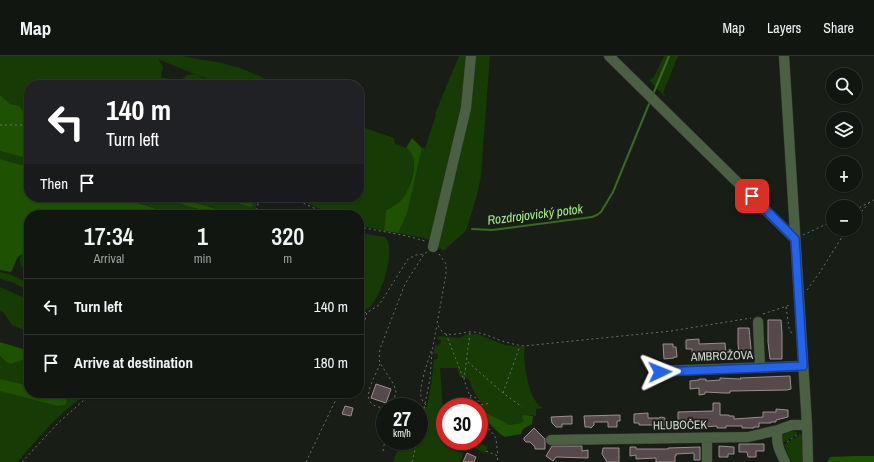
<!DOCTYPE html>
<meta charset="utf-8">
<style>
:root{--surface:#121610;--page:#1f231e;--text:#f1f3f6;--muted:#9c9f9f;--line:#313530}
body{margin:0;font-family:"Archivo Narrow",sans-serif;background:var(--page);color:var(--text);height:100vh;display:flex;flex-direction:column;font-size:15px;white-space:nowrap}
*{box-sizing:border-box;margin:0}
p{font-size:13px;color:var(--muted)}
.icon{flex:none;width:22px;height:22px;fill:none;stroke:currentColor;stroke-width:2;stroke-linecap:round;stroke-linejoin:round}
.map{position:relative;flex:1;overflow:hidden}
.details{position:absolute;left:24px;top:154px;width:340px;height:188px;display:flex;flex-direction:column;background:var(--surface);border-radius:16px;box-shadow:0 1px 3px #0004,0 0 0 1px var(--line)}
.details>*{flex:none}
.guide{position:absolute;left:24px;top:24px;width:340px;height:122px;border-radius:16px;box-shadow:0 1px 3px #0004,0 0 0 1px var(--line);background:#202124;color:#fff;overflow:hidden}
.fabs{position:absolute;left:826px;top:12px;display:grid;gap:8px}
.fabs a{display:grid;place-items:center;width:36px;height:36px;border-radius:50%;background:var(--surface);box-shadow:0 1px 3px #0004,0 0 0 1px var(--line);font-size:20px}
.speed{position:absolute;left:376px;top:342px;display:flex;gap:8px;font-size:20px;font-weight:700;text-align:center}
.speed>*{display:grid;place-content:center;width:52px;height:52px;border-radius:50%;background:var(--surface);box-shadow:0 1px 3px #0004,0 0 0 1px var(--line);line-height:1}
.speed small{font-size:10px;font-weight:400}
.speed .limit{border:6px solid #d22;background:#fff;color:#111}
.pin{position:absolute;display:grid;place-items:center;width:34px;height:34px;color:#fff;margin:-17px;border-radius:8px;box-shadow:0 2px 6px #0006}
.me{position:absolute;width:44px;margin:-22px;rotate:88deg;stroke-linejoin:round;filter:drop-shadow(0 0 3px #0008)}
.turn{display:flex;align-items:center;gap:14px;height:84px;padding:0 16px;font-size:18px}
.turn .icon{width:52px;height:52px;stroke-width:2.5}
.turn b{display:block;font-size:28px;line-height:34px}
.then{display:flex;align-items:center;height:38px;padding:0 16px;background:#0003;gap:8px;font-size:15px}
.eta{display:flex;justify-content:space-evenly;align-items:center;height:68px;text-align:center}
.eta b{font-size:24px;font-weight:600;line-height:28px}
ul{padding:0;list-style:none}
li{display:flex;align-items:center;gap:12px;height:56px;padding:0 16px;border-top:1px solid var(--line)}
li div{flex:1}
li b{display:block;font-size:15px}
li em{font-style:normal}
header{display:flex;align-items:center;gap:24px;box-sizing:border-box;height:56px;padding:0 20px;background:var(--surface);border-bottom:1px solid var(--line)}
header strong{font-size:19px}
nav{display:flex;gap:22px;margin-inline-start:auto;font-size:14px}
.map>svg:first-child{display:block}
.green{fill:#173b05}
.forest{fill:#1e5101}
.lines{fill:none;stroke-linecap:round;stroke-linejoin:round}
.stream{stroke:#386a22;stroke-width:2}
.building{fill:#56494c;stroke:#9c8d90}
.minor-casing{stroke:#323831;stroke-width:11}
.path{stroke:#6c716a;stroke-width:1;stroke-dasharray:2 3;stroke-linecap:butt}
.minor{stroke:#4b6043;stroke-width:10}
.route-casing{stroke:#184099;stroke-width:10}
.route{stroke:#2563eb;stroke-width:7}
.labels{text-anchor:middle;stroke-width:3.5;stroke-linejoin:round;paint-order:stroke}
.street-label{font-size:12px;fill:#d5d9d4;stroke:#181e16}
.water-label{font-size:13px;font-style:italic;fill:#a7ee8c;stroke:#181e16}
</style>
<header>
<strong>Map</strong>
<nav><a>Map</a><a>Layers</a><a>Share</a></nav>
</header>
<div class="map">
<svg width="874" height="406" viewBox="0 0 874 406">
<rect width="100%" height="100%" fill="#181e16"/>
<path class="green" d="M0 0H184C197 4 208 4 221 7 240 11 259 19 276 29H222L158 3 163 10 161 21 180 25 187 19 194 18 219 29H29V63L19 51 10 48 0 39Z
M459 0H490L481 120 477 139 466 175 443 195 432 184 398 177 407 158 422 92H425L436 59 435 58Z
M664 0H678L663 37 666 42 649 24 654 21Z
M359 70 394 82 395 88 409 93C420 105 411 132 402 143 398 148 392 151 386 154L384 175 359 169V159H333L294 141H359Z
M0 95 29 103V111L0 103Z
M118 141H158L218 159H176Z
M175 141H215L243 149 249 143 241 141H258L254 159H237Z
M359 177 385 181C397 192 381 244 368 252 366 254 362 254 359 254Z
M29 197V218C22 214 17 205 22 198Z
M0 216 9 218 29 227V235L14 227 0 223Z
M0 231 29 244V276L12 269 3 256 0 255Z
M477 278 505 289 525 291C522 301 528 335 535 344 537 348 540 351 544 352L536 353V360L530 359 521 367 509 369C499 361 486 360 479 349L482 348 475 338 468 322 460 321 457 312H440L443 356H445V385H459L455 395 463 397 460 406H393L401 385H419V351H414L415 348 427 351 432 323 434 302 435 304 438 302 437 297 433 299 436 287 437 290 441 287V284L437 283 438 280 460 282 465 279Z
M0 300 6 306 13 308C19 304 22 303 29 305V337H88L67 353 50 369 17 406H0Z
M792 375 797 376V378L783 387 782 381 786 377Z
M799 377 804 382V406H792L784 389 799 379Z
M473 385 488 391 485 397 471 391Z"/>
<path class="forest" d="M0 39 10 48 19 50 29 63V103L0 95Z
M412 82 422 92 407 158 398 177 384 175 386 154C392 151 398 148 402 143 411 132 422 101 406 92Z
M0 103 29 111V141H118L176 159H29V197C15 197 17 206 11 216L0 214Z
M158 141H175L237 159H218Z
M215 141H241L253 144 254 146 251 151Z
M0 286 29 295V305C21 302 18 306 11 308L6 306 0 300Z
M0 323 29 330V337H56L66 343 67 346 65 349 58 350 0 335Z
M479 349C486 360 499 361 509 369L521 367 524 364 522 362 523 359 533 360 532 368 523 373 521 378 505 381 500 378 487 365 479 355Z
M855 400H874V406H827L830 401Z"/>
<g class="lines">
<path class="stream" d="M654 36 669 0
M472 173 492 174 592 161 597 159 601 156 613 136 649 48"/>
</g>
<path class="building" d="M768 264H781L782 277V303H770L768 286Z
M738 272H749L751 293 750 298 748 299 749 300H743V299H739L738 287Z
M699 283V288L725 287 726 298 719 299V301H712V299H705V297L692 298V293H686V284Z
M663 288H673V291H676L677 301H674V302L664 303Z
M790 320 791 333 787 334 733 335H730V337H724L705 336V338L699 339V332L690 333V325L699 324V323H706V325L720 324V322L741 323 740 322Z
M376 328 391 333 386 347 371 342Z
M713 347H720V359H729V360H734V363L763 361V356H776V353L788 354V361L776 364V366H771V367H759V371H754V372H742V370H726V372H717V370L703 371V364H689V372H683L682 366H678V356L713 355Z
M345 350 353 352 351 360 342 358Z
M648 357V362H659L661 361 665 362V373H655V369H639V367H634V358Z
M620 359V365H617V371H608V366H594V369L591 372 589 371H585L584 360Z
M572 360V368H562V371H556L552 367 551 361Z
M534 372 545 383V393H535V391L530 386H526L524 384V382Z
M739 388H764V395H756V401H748L747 396H739Z
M552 390H582V395L588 394V402L556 401 553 405 546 400Z
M719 390 734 391V398H728V401H719Z
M630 391H636V393H668V392L700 391V404H694V397L676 398V400H675V406H656V402L636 403V399L630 400Z
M603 392H619V406H607L602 398Z
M467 397 476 401 474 406H463Z"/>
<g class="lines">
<defs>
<path id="minor" d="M609 0 795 183
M784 0 807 369 808 406
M433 191 466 52 471 0
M758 266 760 312
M660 315 803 310
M778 374C775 387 780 395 785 406
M707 382V406
M551 384 748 381 778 374 792 369H807"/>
</defs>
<use href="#minor" class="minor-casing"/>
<path class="path" d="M0 69H29
M290 141 329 159
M855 154 874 144
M255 159 260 141
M855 163 870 146
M359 171 407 180 425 185
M803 179 833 165
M439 198 446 208V218L437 268 443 277C454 281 463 275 474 276 484 277 493 282 502 285 509 287 516 289 524 290L671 275 751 262
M807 234 820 216 847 173
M786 251 789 272 793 280
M359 258 368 256 379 249 408 203 416 199 424 198 427 196
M763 258 790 249
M470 277 464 324 474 351
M446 278 464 324
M359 288 367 256
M468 306 503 337 522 351
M380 308C374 324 355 350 385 352
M503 337 520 290
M470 339 476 342 482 349 490 347V346
M426 349C424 347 421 343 421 340 419 330 428 305 431 295
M388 351 393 348
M392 351 396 336 394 329 380 307 379 303 380 293 405 228 424 198
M479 361 494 379 496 383 498 400
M419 377 430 323 432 295 437 269
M787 386 798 378
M383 395 385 384
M486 395 498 400 497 406
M22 406 58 367 92 337
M306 406 339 337
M412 406 417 385"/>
<use href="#minor" class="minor"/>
</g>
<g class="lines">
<defs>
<path id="route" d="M660 316 803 310 795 183 752 140"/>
</defs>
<use href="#route" class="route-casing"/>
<use href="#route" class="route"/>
</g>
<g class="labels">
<g class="street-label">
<text transform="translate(722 300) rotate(-2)" y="4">AMBROŽOVA</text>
<text transform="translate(680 369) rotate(-1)" y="4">HLUBOČEK</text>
</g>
<g class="water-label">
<text transform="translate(535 158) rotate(-7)" y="5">Rozdrojovický potok</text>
</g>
</g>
</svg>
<div class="fabs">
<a><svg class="icon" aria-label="search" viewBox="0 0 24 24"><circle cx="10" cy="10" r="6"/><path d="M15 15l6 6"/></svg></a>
<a><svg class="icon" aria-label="layers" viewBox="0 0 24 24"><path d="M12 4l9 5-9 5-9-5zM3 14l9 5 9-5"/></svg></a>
<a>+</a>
<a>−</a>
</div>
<div class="speed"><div>27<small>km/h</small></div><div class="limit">30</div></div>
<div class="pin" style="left:752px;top:140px;background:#d93025"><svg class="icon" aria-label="arrive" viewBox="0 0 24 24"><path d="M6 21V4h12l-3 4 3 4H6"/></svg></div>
<svg class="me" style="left:660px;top:316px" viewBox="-20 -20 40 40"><path d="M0-17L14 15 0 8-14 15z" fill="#2563eb" stroke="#fff" stroke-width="4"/></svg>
<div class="guide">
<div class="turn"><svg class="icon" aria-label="left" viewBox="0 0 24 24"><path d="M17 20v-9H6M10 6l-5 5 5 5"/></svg><div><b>140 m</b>Turn left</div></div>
<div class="then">Then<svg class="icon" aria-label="arrive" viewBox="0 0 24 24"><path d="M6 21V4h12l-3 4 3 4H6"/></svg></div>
</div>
<section class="details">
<div class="eta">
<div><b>17:34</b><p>Arrival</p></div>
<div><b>1</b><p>min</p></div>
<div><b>320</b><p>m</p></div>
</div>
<ul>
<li><svg class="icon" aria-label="left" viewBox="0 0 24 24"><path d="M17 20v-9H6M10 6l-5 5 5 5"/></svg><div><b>Turn left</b></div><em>140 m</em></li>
<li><svg class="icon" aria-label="arrive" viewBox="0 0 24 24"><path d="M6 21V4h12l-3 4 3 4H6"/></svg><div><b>Arrive at destination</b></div><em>180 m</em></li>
</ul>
</section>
</div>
